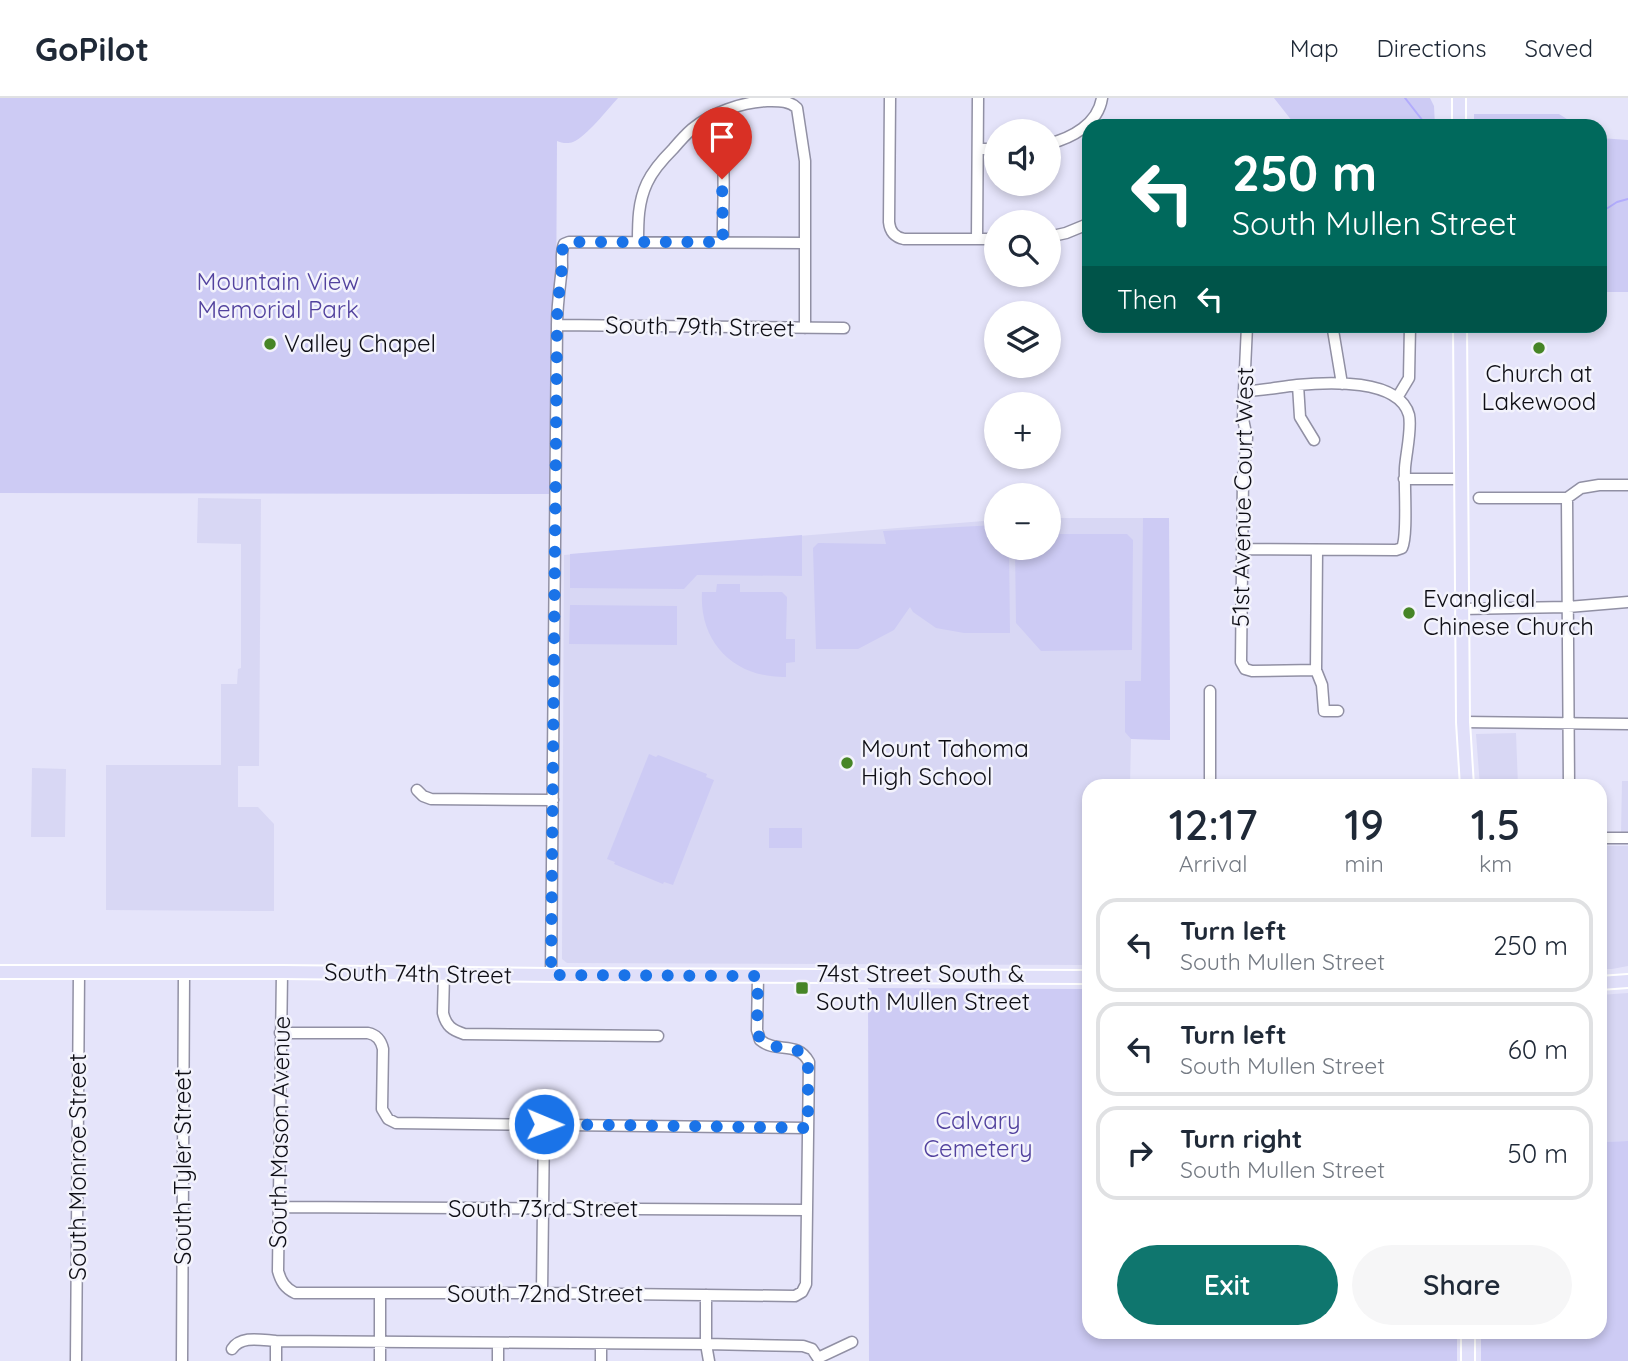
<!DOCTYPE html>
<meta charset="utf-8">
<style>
:root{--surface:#fff;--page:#f6f6f7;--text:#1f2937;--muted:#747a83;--line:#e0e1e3;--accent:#0f766e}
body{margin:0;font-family:Quicksand,sans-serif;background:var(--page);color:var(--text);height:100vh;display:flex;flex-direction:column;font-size:26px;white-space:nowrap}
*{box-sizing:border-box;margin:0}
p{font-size:23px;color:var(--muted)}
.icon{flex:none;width:38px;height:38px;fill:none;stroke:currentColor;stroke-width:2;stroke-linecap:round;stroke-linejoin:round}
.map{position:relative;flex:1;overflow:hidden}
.panel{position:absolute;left:1082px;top:681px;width:525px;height:560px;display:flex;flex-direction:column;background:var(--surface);border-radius:21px;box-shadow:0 4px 10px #0003}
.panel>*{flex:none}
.hud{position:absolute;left:1082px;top:21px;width:525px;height:214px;border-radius:21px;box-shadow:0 4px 10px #0003;background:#00695c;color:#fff;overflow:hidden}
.fabs{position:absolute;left:984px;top:21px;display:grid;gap:14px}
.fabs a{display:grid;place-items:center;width:77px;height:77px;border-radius:50%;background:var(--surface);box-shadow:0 4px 10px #0003;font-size:35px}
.pin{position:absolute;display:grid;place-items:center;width:60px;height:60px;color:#fff;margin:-72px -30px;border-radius:50% 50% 50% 0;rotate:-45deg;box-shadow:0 0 7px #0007}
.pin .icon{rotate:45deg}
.me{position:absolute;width:77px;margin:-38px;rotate:91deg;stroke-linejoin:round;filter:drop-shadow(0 0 5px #0008)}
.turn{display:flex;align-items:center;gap:24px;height:147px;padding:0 35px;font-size:32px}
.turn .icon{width:91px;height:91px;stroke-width:2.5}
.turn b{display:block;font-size:49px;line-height:60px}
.then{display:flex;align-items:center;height:66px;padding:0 35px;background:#0003;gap:14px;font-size:26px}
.eta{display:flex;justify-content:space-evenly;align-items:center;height:119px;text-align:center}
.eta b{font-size:42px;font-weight:600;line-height:49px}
.primary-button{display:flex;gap:14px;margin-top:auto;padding:14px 35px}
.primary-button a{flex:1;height:80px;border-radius:42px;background:var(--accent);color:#fff;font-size:28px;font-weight:600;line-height:80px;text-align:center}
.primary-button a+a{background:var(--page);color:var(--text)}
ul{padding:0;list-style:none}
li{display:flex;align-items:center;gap:21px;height:94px;margin:0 14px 10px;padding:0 21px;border:4px solid var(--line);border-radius:21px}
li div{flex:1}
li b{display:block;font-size:26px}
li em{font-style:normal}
header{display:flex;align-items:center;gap:42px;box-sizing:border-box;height:98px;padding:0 35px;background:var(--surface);border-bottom:2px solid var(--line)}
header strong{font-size:33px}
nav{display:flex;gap:38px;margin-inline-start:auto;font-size:24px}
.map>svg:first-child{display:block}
.built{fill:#d8d7f4}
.green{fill:#cdcbf4}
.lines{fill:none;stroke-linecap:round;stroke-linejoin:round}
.stream{stroke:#b2acfc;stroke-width:2}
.minor-casing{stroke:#9190a4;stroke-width:13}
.major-casing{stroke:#fff;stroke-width:16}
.minor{stroke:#fff;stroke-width:10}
.major{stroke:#e0dff9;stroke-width:12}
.route{stroke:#1a73e8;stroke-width:12;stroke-dasharray:0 21.6}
.poi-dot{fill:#468526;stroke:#f3f3fc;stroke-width:2.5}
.labels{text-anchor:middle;stroke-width:5;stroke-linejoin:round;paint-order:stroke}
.park-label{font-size:24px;fill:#52429e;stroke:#f3f3fc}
.street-label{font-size:24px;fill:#0e0e15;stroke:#f3f3fc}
.poi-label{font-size:24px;fill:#0e0e15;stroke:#f3f3fc;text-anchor:start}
</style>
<header>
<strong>GoPilot</strong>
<nav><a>Map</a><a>Directions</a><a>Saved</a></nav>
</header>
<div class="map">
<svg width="1628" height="1263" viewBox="0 0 1628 1263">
<rect width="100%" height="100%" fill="#e5e4fa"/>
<path class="built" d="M198 400 261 401 259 668H238V709H258L274 726V813L106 812V667H221V586H237L238 571 241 570V446L197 445Z
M1048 420H1169L1170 642 1131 641 1130 688H1088V867L567 865 562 861 564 457 996 422V450H1048Z
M1516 635 1518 688H1480L1476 636Z
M32 670 66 671 65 739H31Z
M1622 683H1628V736H1621Z
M1600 748H1628V868L1612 871H1600Z
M1628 895V1043L1600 1044V897Z"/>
<path class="green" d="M0 0H618C607 12 587 38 573 44 568 46 561 45 557 43L555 396 0 395Z
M1274 0H1430L1434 8 1435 28H1296Z
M1474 16H1559L1578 28H1474Z
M1600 40 1628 42V194H1603V188L1600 186Z
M1143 420H1169L1170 642 1131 641 1125 634V583H1141Z
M996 427V450H1009L1010 535H964L936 530 913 514 910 509 894 532 858 551H816L813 450 818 445 886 446 883 433Z
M1048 436H1127L1133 442 1132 552 1041 553 1016 525 1015 450H1048Z
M802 437V478L697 477 684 491 570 490V456Z
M717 486H740V494H782L787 499 786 541H795V564L786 565V579C735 580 699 545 702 494H716Z
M570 507 677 508V547L569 546Z
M649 656 656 659 658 657 707 676 706 679 714 682 673 787 664 784 663 786 614 766 615 764 607 761Z
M769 730H802V750H769Z
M868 890 1088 891V1234H1457V1263H869Z
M1628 1043V1263H1481V1234H1600V1044Z"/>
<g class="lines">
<path class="stream" d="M1405 0 1423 23 1429 28
M1600 115 1617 104 1628 101"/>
<defs>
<path id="minor" d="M890 0 889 124C890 134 895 139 904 141H996
M713 19C729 49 722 109 723 144
M1048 46C1072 40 1098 26 1102 0
M978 51H996
M1048 139 1066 135 1088 126
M977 141 978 0
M638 144C638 124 638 104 647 85 653 72 663 61 673 51 679 44 685 37 692 31 711 15 742 4 767 3 777 3 789 2 797 10L805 63V230
M557 227 844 230
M1247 228 1244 293 1243 321 1247 340 1243 378 1241 564 1245 571 1252 573 1316 572
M1333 232 1342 286
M1298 287 1300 319 1314 342
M1397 300 1409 280 1410 228
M1404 381H1460
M1479 400H1567L1581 390 1599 387H1628
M1567 400 1569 688
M1242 451 1396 452 1402 450C1408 437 1404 389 1405 370 1406 355 1412 331 1409 317 1399 280 1327 284 1297 287 1279 289 1262 293 1244 293
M1317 452 1316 572 1322 587 1324 613H1338
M1461 511 1568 509 1628 504
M1210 593V688
M1463 624 1628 626
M417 692 423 698 431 701 553 702
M1600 740H1628
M282 874 278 1173C281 1184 285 1190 295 1195H542L795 1198 802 1194 806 1186 809 964C797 942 777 956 760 942L757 932 758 878
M444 876 443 915C446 928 452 932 464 936L658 938
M551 877 557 227C557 207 560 188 562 169 562 160 561 153 564 146L569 144 805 145
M280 935H368C377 937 381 942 383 951L382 1011 388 1021 396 1025 808 1030
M280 1109 807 1112
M542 1195 544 1026
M380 1196V1263
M706 1197V1246L709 1263
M601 1246V1263
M232 1251C241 1237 261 1242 276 1243L706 1246 803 1248 812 1251 818 1260 852 1244
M76 1263 79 874
M182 1263 184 875
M276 1263V1243
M498 1263V1245"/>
<path id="major" d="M1459 0V28
M1460 228 1463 624 1467 688
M0 874H282L551 877 1088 879
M1600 885 1628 883
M1468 1263V1234"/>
</defs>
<use href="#minor" class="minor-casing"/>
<use href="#major" class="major-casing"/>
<use href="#minor" class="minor"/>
<use href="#major" class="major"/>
</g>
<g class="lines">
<path class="route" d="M544 1026 808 1030V964C798 942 777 956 760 942L757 932 758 878 551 877 557 227C557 207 560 188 562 169 563 160 561 153 564 146L569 144H723L722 81"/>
</g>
<g class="poi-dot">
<circle cx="270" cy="246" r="7"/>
<circle cx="1539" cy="250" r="7"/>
<circle cx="1409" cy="515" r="7"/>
<circle cx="847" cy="665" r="7"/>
<rect x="795" y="883" width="14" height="14" rx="3.5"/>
</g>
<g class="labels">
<g class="park-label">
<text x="278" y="192">Mountain View<tspan x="278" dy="28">Memorial Park</tspan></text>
<text x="978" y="1031">Calvary<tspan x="978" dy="28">Cemetery</tspan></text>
</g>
<g class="street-label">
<text transform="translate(700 229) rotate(1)" y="8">South 79th Street</text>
<text transform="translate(1243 399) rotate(-89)" y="8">51st Avenue Court West</text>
<text transform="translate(418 876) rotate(1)" y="8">South 74th Street</text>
<text transform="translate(280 1034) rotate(-89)" y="8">South Mason Avenue</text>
<text transform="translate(78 1069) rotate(-90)" y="8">South Monroe Street</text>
<text transform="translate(183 1069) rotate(-90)" y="8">South Tyler Street</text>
<text x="543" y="1119">South 73rd Street</text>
<text x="545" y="1204">South 72nd Street</text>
</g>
<g class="poi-label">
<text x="284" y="254">Valley Chapel</text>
<text x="1539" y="284" text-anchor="middle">Church at<tspan x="1539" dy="28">Lakewood</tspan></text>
<text x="1423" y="509">Evanglical<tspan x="1423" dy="28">Chinese Church</tspan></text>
<text x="861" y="659">Mount Tahoma<tspan x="861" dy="28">High School</tspan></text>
<text x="816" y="884">74st Street South &amp;<tspan x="816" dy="28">South Mullen Street</tspan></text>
</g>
</g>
</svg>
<div class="fabs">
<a><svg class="icon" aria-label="sound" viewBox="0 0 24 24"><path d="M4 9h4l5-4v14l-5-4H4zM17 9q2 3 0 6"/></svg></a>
<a><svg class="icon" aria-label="search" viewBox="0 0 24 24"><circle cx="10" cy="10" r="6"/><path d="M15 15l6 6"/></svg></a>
<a><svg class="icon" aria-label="layers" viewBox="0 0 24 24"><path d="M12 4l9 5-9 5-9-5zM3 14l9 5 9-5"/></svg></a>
<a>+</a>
<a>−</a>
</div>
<div class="pin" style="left:722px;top:81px;background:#d93025"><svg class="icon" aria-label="arrive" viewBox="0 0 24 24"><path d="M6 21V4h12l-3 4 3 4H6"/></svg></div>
<svg class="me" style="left:544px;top:1026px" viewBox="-20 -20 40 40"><circle r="17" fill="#1a73e8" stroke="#fff" stroke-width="3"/><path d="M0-11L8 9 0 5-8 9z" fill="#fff"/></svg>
<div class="hud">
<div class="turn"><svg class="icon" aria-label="left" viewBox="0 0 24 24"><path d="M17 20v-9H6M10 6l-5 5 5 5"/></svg><div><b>250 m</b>South Mullen Street</div></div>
<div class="then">Then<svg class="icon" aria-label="left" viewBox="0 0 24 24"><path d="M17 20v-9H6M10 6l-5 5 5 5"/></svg></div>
</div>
<section class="panel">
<div class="eta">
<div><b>12:17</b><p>Arrival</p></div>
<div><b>19</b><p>min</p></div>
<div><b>1.5</b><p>km</p></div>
</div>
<ul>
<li><svg class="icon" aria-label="left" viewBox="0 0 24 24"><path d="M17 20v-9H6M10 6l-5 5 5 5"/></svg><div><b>Turn left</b><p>South Mullen Street</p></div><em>250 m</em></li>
<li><svg class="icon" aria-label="left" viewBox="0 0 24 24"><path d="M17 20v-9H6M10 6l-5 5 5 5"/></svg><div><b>Turn left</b><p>South Mullen Street</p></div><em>60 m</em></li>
<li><svg class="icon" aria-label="right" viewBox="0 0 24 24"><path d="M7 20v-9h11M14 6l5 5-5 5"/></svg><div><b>Turn right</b><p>South Mullen Street</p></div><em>50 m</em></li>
</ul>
<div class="primary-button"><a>Exit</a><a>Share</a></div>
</section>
</div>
